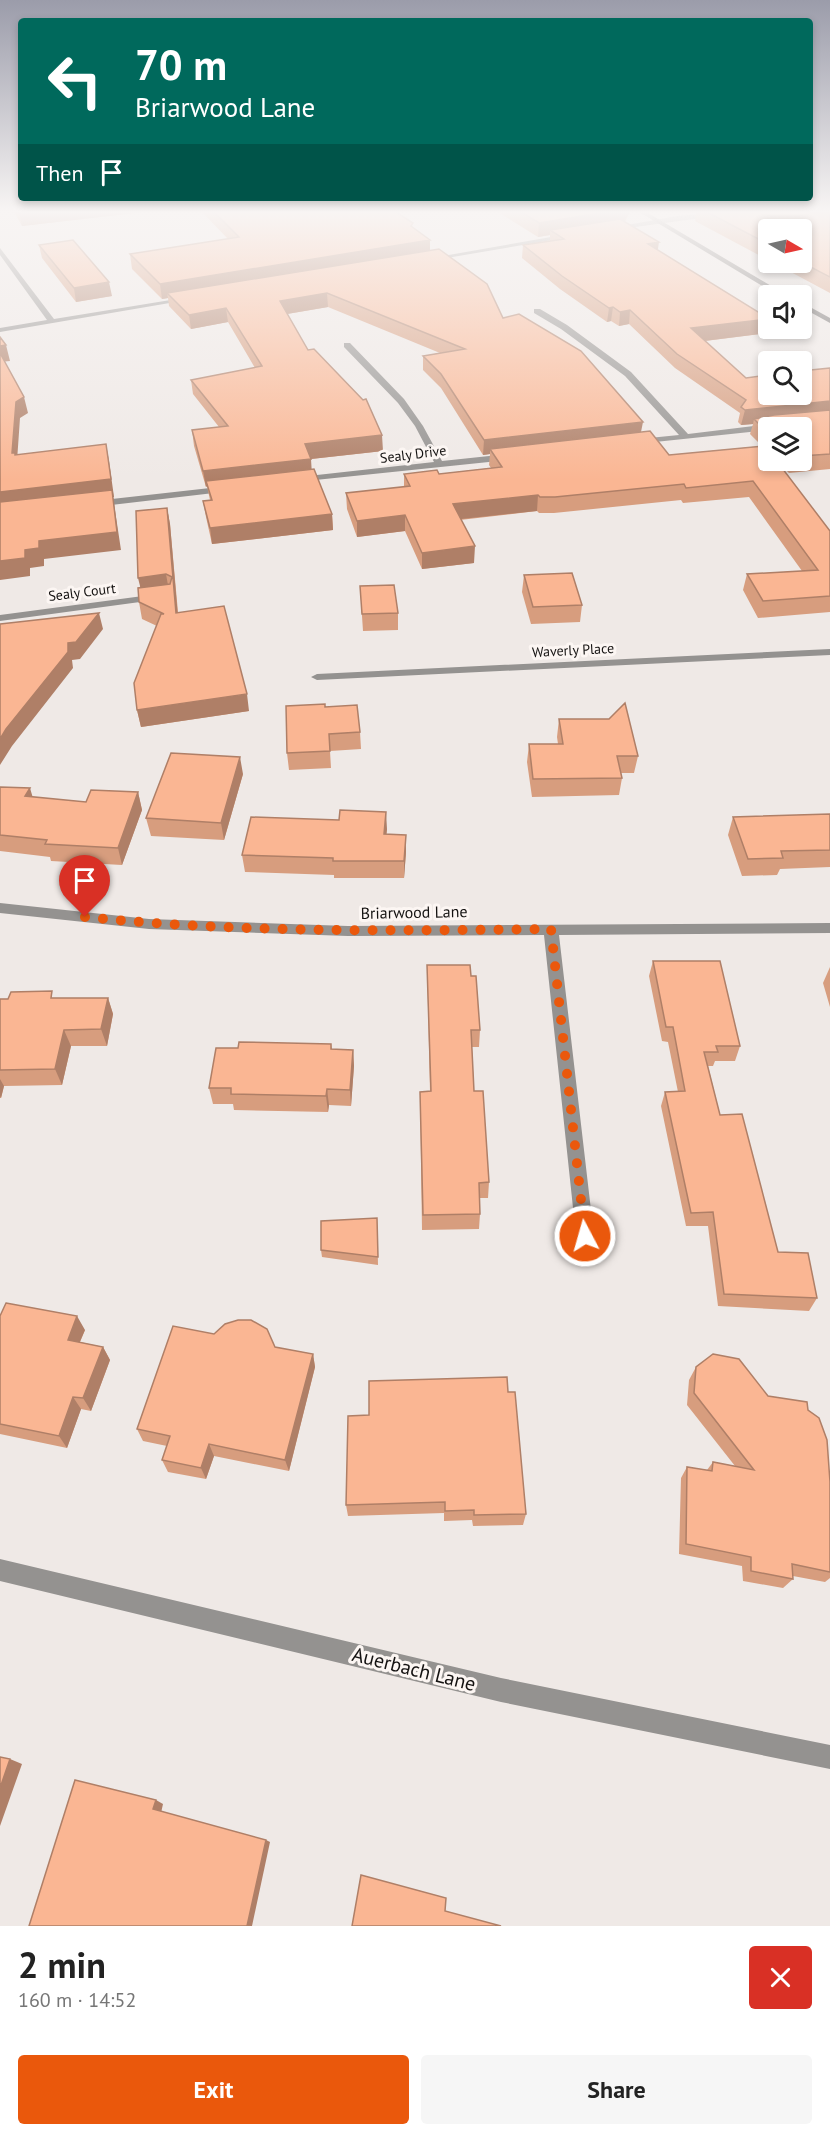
<!DOCTYPE html>
<meta charset="utf-8">
<style>
:root{--surface:#fff;--page:#f6f6f6;--text:#222;--muted:#767676;--accent:#ea580c}
body{margin:0;font-family:"PT Sans",sans-serif;background:var(--page);color:var(--text);height:100vh;display:flex;flex-direction:column;font-size:22px;white-space:nowrap}
*{box-sizing:border-box;margin:0}
p{font-size:20px;color:var(--muted)}
.icon{flex:none;width:33px;height:33px;fill:none;stroke:currentColor;stroke-width:2;stroke-linecap:round;stroke-linejoin:round}
.map{position:relative;height:1926px;overflow:hidden}
.drawer{display:flex;flex-direction:column;background:var(--surface);flex:1}
.drawer>*{flex:none}
.top-card{position:absolute;left:18px;top:18px;width:795px;height:183px;border-radius:6px;box-shadow:0 3px 9px #0003;background:#00695c;color:#fff;overflow:hidden}
.needle{width:39px;rotate:99deg}
.tools{position:absolute;left:758px;top:219px;display:grid;gap:12px}
.tools a{display:grid;place-items:center;width:54px;height:54px;border-radius:6px;background:var(--surface);box-shadow:0 3px 9px #0003;font-size:30px}
.pin{position:absolute;display:grid;place-items:center;width:51px;height:51px;color:#fff;margin:-62px -26px;border-radius:50% 50% 50% 0;rotate:-45deg;box-shadow:0 0 6px #0007}
.pin .icon{rotate:45deg}
.me{position:absolute;width:66px;margin:-33px;rotate:354deg;stroke-linejoin:round;filter:drop-shadow(0 0 4px #0008)}
.turn{display:flex;align-items:center;gap:21px;height:126px;padding:0 18px;font-size:27px}
.turn .icon{width:78px;height:78px;stroke-width:2.5}
.turn b{display:block;font-size:42px;line-height:51px}
.then{display:flex;align-items:center;height:57px;padding:0 18px;background:#0003;gap:12px;font-size:22px}
.round{display:grid;place-items:center;flex:none;width:63px;height:63px;border-radius:6px;background:var(--page)}
.head{display:flex;align-items:center;justify-content:space-between;height:102px;padding:0 18px}
h1{font-size:36px;font-weight:600;line-height:45px}
.button{display:flex;gap:12px;margin-top:auto;padding:12px 18px}
.button a{flex:1;height:69px;border-radius:6px;background:var(--accent);color:#fff;font-size:24px;font-weight:600;line-height:69px;text-align:center}
.button a+a{background:var(--page);color:var(--text)}
.map>svg:first-child{display:block}
.lines{fill:none;stroke-linecap:round;stroke-linejoin:round}
.street{fill:#949290;fill-rule:evenodd}
.secondary{fill:#6b6866;fill-rule:evenodd}
.wall{fill:#d79d7e}
.shaded-wall{fill:#af7f67}
.building{fill:#fab693;stroke:#af7f67;stroke-width:1.5}
.route{stroke:#ea580c;stroke-width:10;stroke-dasharray:0 18}
.labels{text-anchor:middle;stroke-width:6;stroke-linejoin:round;paint-order:stroke}
.far-street-label{font-size:14px;fill:#141211;stroke:#fcf6f3}
.street-label{font-size:16px;fill:#141211;stroke:#fcf6f3}
.near-street-label{font-size:20px;fill:#141211;stroke:#fcf6f3}
</style>
<div class="map">
<svg width="830" height="1926" viewBox="0 0 830 1926">
<rect width="100%" height="100%" fill="#efe9e6"/>
<g class="lines">
<path class="street" d="M714 213 716 216 613 230 610 228 677 216Z
M568 234 570 237 429 261 426 259Z
M0 248 54 319 189 297 193 299 0 332V328L47 320 0 255Z
M534 309H540L567 325 631 372 688 434 770 424 774 427 768 428V430L636 444V440L639 439 679 435 625 376 561 329 534 313Z
M344 343H350L404 399 423 426 442 461 508 454 513 457 508 460 296 482V478L299 477 434 462 415 426 398 403 344 347Z
M228 486 231 487V491L94 507 89 504 94 501Z
M158 594 163 597 162 599 0 621V615Z
M830 649V655L317 680 311 677 317 674Z
M0 903 149 919 348 926 830 923V933L559 935 594 1236 591 1242 585 1244 579 1242 576 1236 544 935 348 936 149 929 0 913Z
M0 1559 501 1678 830 1745V1769L501 1702 0 1581Z"/>
<path class="secondary" d="M636 210H643L788 296H779Z
M801 302 830 318V323L801 307Z"/>
</g>
<path class="wall" d="M13 210H161L22 226Z
M200 210H393L413 228 430 250 503 318 669 455 762 446 750 434 753 424 741 425 738 422 740 413 675 368 629 324 619 326 611 321 607 322 560 289 522 258 523 245 550 241V235L538 237 495 210H631L625 222 658 250 767 333 705 341 746 378 830 368V469L789 473 776 460H801V428H768V460L830 531V612L758 618 743 590 747 574 802 571 749 497 683 503 681 500 554 513H539L537 511 460 520 474 563 422 569 405 531 357 537 347 509 346 493 404 487V474H439L491 468 489 465 490 454 483 455 441 388 423 370V356L440 353 328 307 287 314 308 350 383 451 311 459V469L332 514 333 530 212 544 206 517 203 501 210 500 207 486 206 487 194 446 192 430 219 427 193 394 191 380 255 368 228 322 191 329 169 306 168 298 162 299 132 269 130 254 228 239Z
M675 210H830V293L772 262H801V230H768V260L695 221 696 213H681Z
M39 245 112 296 76 302 42 258Z
M167 508 170 524 178 612 249 711 141 727 137 710 157 626 142 619 139 602 140 587Z
M524 575 582 605 580 622 531 624 522 592Z
M360 586 398 613V630L363 631Z
M325 707 360 732 361 749 330 751 331 768 289 770 287 753Z
M559 719 638 756 634 773H621L622 778 619 795 532 797 527 762 529 744H558L557 737Z
M243 774 224 840 151 836 146 818Z
M0 787 32 797 86 802 138 792 142 810 122 865 51 861 50 857 0 851Z
M830 814V867L780 869 777 875 742 876 728 835 733 817Z
M387 829 386 834 406 852 404 878H334V875L245 872 242 855Z
M653 961 740 1046 735 1061H715L713 1066H708L720 1115 778 1252 817 1298 809 1311 718 1306 708 1226H686L661 1106 665 1092H678L668 1042 662 1041 649 976Z
M427 965 471 976 480 1030 479 1047H472L474 1091 489 1182 488 1198H479L480 1214 479 1229 422 1230 420 1092 430 1091Z
M830 967V1007L823 983Z
M108 998 113 1014 107 1046H71L62 1085 4 1086 1 1098H0V999Z
M331 1044 332 1049 353 1050 354 1066 351 1106 329 1105 328 1112 234 1110 233 1104H213L209 1088 238 1048Z
M377 1218 378 1265 322 1257 321 1250Z
M0 1316 85 1330 80 1342 103 1347 110 1360 91 1411 81 1409 67 1448 0 1434Z
M275 1347 313 1354 315 1367 289 1471 214 1456 206 1479 168 1472 162 1460 167 1446 143 1441 137 1429Z
M696 1367 768 1396 808 1410 830 1482V1578L825 1582 793 1576V1579L783 1588 743 1581 742 1566 679 1554 681 1478 687 1467 707 1470 713 1462 735 1466 687 1405 689 1380Z
M508 1392 526 1514 523 1525 473 1526 472 1520 444 1521V1513L348 1516 346 1505 369 1415Z"/>
<path class="shaded-wall" d="M41 210H161L22 226 19 212Z
M618 210H631L624 222 550 230V235L538 237 539 223Z
M430 240V255L167 293 168 298 162 299 160 284Z
M659 242 657 255 648 244Z
M109 282 112 296 76 302 74 288Z
M327 293 328 307 281 315 280 301Z
M613 307 611 321 607 322 609 308Z
M226 308 228 322 191 329 189 315Z
M630 310 629 324 619 326 620 312Z
M768 319V328L767 333 688 343 691 328Z
M6 345 10 361 0 362V346Z
M24 397 28 413 20 418 17 461 12 453 16 402Z
M830 401V415L754 419 753 424 741 425 745 410Z
M643 422 640 437 490 449V454L483 455 484 440Z
M382 435 383 451 311 459 312 475 206 481 207 486 206 487 203 471 305 444Z
M106 444 109 461 114 497H113L121 550 44 559V566L30 568V576L0 580V492Z
M538 495 537 511 452 520 453 504Z
M167 508 170 524 179 629 176 613Z
M332 514 333 530 212 544 210 528Z
M405 515V531L357 537V521Z
M475 546 474 563 422 569V553Z
M166 574 169 591 142 594 138 578Z
M99 613 103 629 80 659 72 660 73 668 12 746 0 765V739L6 729 68 643Z
M247 694 249 711 141 727 137 710Z
M240 757 243 774 224 840 221 823Z
M30 788 35 805 25 796Z
M138 792 142 810 122 865 118 848Z
M386 812 387 829 385 851 384 834Z
M406 835V852L404 878V861Z
M108 998 113 1014 107 1046 101 1029Z
M64 1030 71 1046 62 1085 55 1069Z
M353 1050 354 1066 351 1106 350 1090Z
M0 1079 4 1086 1 1098 0 1096Z
M327 1089 329 1105 328 1112 326 1096Z
M77 1316 85 1330 75 1353 68 1340Z
M103 1347 110 1360 91 1411 83 1398Z
M313 1354 315 1367 289 1471 285 1460Z
M73 1397 81 1409 67 1448 59 1436Z
M209 1444 214 1456 206 1479 201 1468Z
M10 1759 22 1764 0 1826V1788Z
M156 1800 163 1804 161 1813 153 1809Z
M266 1840 270 1842 252 1926H247Z"/>
<path class="building" d="M18 210H41L19 212Z
M212 210H393L413 223 411 226 430 240 160 284 130 254 239 237Z
M518 210H618L539 223Z
M703 210H830V277L801 262V230H768V244Z
M620 219 659 242 648 244 768 318V319L691 328 746 378 768 375V394H801V371L830 368V401L745 410 741 407 746 400 677 354 630 310 620 312 613 307 609 308 562 276 523 245 564 239 550 230Z
M73 240 109 282 74 288 39 245Z
M439 249 487 284 503 318 519 314 581 351 643 422 484 440 441 374 423 356 465 349 327 293 280 301 308 350 314 349 363 400 366 399 382 435 305 444 311 459 203 471 192 430 228 426 191 380 262 366 226 308 189 315 167 293Z
M0 337 6 345 0 346Z
M0 353 24 397 16 402 12 453H15V455L106 444 111 479 0 492Z
M830 410V454L801 456V428H768V433L754 419 774 415Z
M650 431 669 455 764 446 768 451V460H776L830 531V596L763 601 747 574 818 570 753 481 686 488 684 484 555 497H540L538 495 453 504 475 546 422 553 405 515 357 521 346 493 410 486 404 474 437 470 439 474 502 467 490 449Z
M314 469 332 514 210 528 203 501 212 500 206 481Z
M112 490 117 532 39 541V548L25 550V558L0 561V502Z
M167 508 176 613 224 606 247 694 137 710 134 683 161 614H164L139 602 138 588 170 584 172 577 166 574 138 578 136 511Z
M572 573 582 605 533 607 524 575Z
M394 585 398 613 362 614 360 586Z
M99 613 76 642 68 643V652L6 729 0 739V624Z
M625 703 638 756H617L622 778 533 779 529 744H563L559 719H609Z
M325 704V707L357 705 360 732 329 734 330 751 287 753 286 706Z
M171 753 240 757 221 823 146 818Z
M0 787 30 788 25 796 86 802 91 790 138 792 118 848 45 844 47 840 0 835Z
M340 810 386 812 384 834 406 835 404 861H333V858L242 855 251 817 339 820Z
M830 814V850L781 851 783 858 748 859 733 817Z
M653 961H720L740 1046H716L718 1052H704L720 1115 742 1114 778 1252 808 1253 817 1298 724 1294 713 1212 691 1213 665 1092 685 1091 673 1027H666Z
M427 965H470L471 976H476L480 1030H471L474 1091H483L489 1182 479 1183 480 1214 423 1215 420 1092 431 1091Z
M52 991 51 998H108L101 1029 64 1030 55 1069 0 1070V999H8L11 992Z
M239 1042 331 1044V1049L353 1050 350 1090 327 1089 326 1096 231 1094V1088H209L216 1048H238Z
M377 1218 378 1257 321 1250V1221Z
M6 1303 77 1316 68 1340 103 1347 83 1398 73 1397 59 1436 0 1424V1316Z
M238 1320H251L267 1329 275 1347 313 1354 285 1460 209 1444 201 1468 162 1460 170 1436 137 1429 173 1326 214 1334 225 1324Z
M713 1354 739 1359 768 1396 807 1402 808 1410 819 1418 827 1440 830 1482V1572L792 1564 793 1579 751 1571V1557L686 1544 687 1467 712 1471 713 1462 754 1470 694 1393 696 1367Z
M507 1377 508 1392H515L526 1514 474 1515V1510L445 1511V1502L346 1505 348 1416 369 1415V1381Z
M0 1757 10 1759 0 1788Z
M75 1780 156 1800 153 1809 266 1840 247 1926H29Z
M361 1875 446 1898 445 1911 501 1926H352Z"/>
<linearGradient id="sky" x2="0" y2="1"><stop stop-color="#9b9caa"/><stop offset="0.44" stop-color="#f8f5f4"/><stop offset="1" stop-color="#f8f5f4" stop-opacity="0"/></linearGradient>
<rect width="830" height="480" fill="url(#sky)"/>
<g class="lines">
<path class="route" d="M85 917C240 933 395 931 551 929L585 1236"/>
</g>
<g class="labels">
<g class="far-street-label">
<text transform="translate(413 454) rotate(-7)" y="5">Sealy Drive</text>
<text transform="translate(82 592) rotate(-7)" y="5">Sealy Court</text>
<text transform="translate(573 650) rotate(-3)" y="5">Waverly Place</text>
</g>
<g class="street-label">
<text transform="translate(414 912) rotate(-1)" y="6">Briarwood Lane</text>
</g>
<g class="near-street-label">
<text transform="translate(414 1669) rotate(14)" y="7">Auerbach Lane</text>
</g>
</g>
</svg>
<div class="tools">
<a><svg class="needle" viewBox="-14 -14 28 28"><path d="M0-13l5 13h-10z" fill="#e53935"/><path d="M0 13l5-13h-10z" fill="#767676"/></svg></a>
<a><svg class="icon" aria-label="sound" viewBox="0 0 24 24"><path d="M4 9h4l5-4v14l-5-4H4zM17 9q2 3 0 6"/></svg></a>
<a><svg class="icon" aria-label="search" viewBox="0 0 24 24"><circle cx="10" cy="10" r="6"/><path d="M15 15l6 6"/></svg></a>
<a><svg class="icon" aria-label="layers" viewBox="0 0 24 24"><path d="M12 4l9 5-9 5-9-5zM3 14l9 5 9-5"/></svg></a>
</div>
<div class="pin" style="left:85px;top:917px;background:#d93025"><svg class="icon" aria-label="arrive" viewBox="0 0 24 24"><path d="M6 21V4h12l-3 4 3 4H6"/></svg></div>
<svg class="me" style="left:585px;top:1236px" viewBox="-20 -20 40 40"><circle r="17" fill="#ea580c" stroke="#fff" stroke-width="3"/><path d="M0-11L8 9 0 5-8 9z" fill="#fff"/></svg>
<div class="top-card">
<div class="turn"><svg class="icon" aria-label="left" viewBox="0 0 24 24"><path d="M17 20v-9H6M10 6l-5 5 5 5"/></svg><div><b>70 m</b>Briarwood Lane</div></div>
<div class="then">Then<svg class="icon" aria-label="arrive" viewBox="0 0 24 24"><path d="M6 21V4h12l-3 4 3 4H6"/></svg></div>
</div>
</div>
<section class="drawer">
<div class="head"><div><h1>2 min</h1><p>160 m · 14:52</p></div><a class="round" style="background:#d93025;color:#fff"><svg class="icon" aria-label="close" viewBox="0 0 24 24"><path d="M6 6l12 12M18 6L6 18"/></svg></a></div>
<div class="button"><a>Exit</a><a>Share</a></div>
</section>
